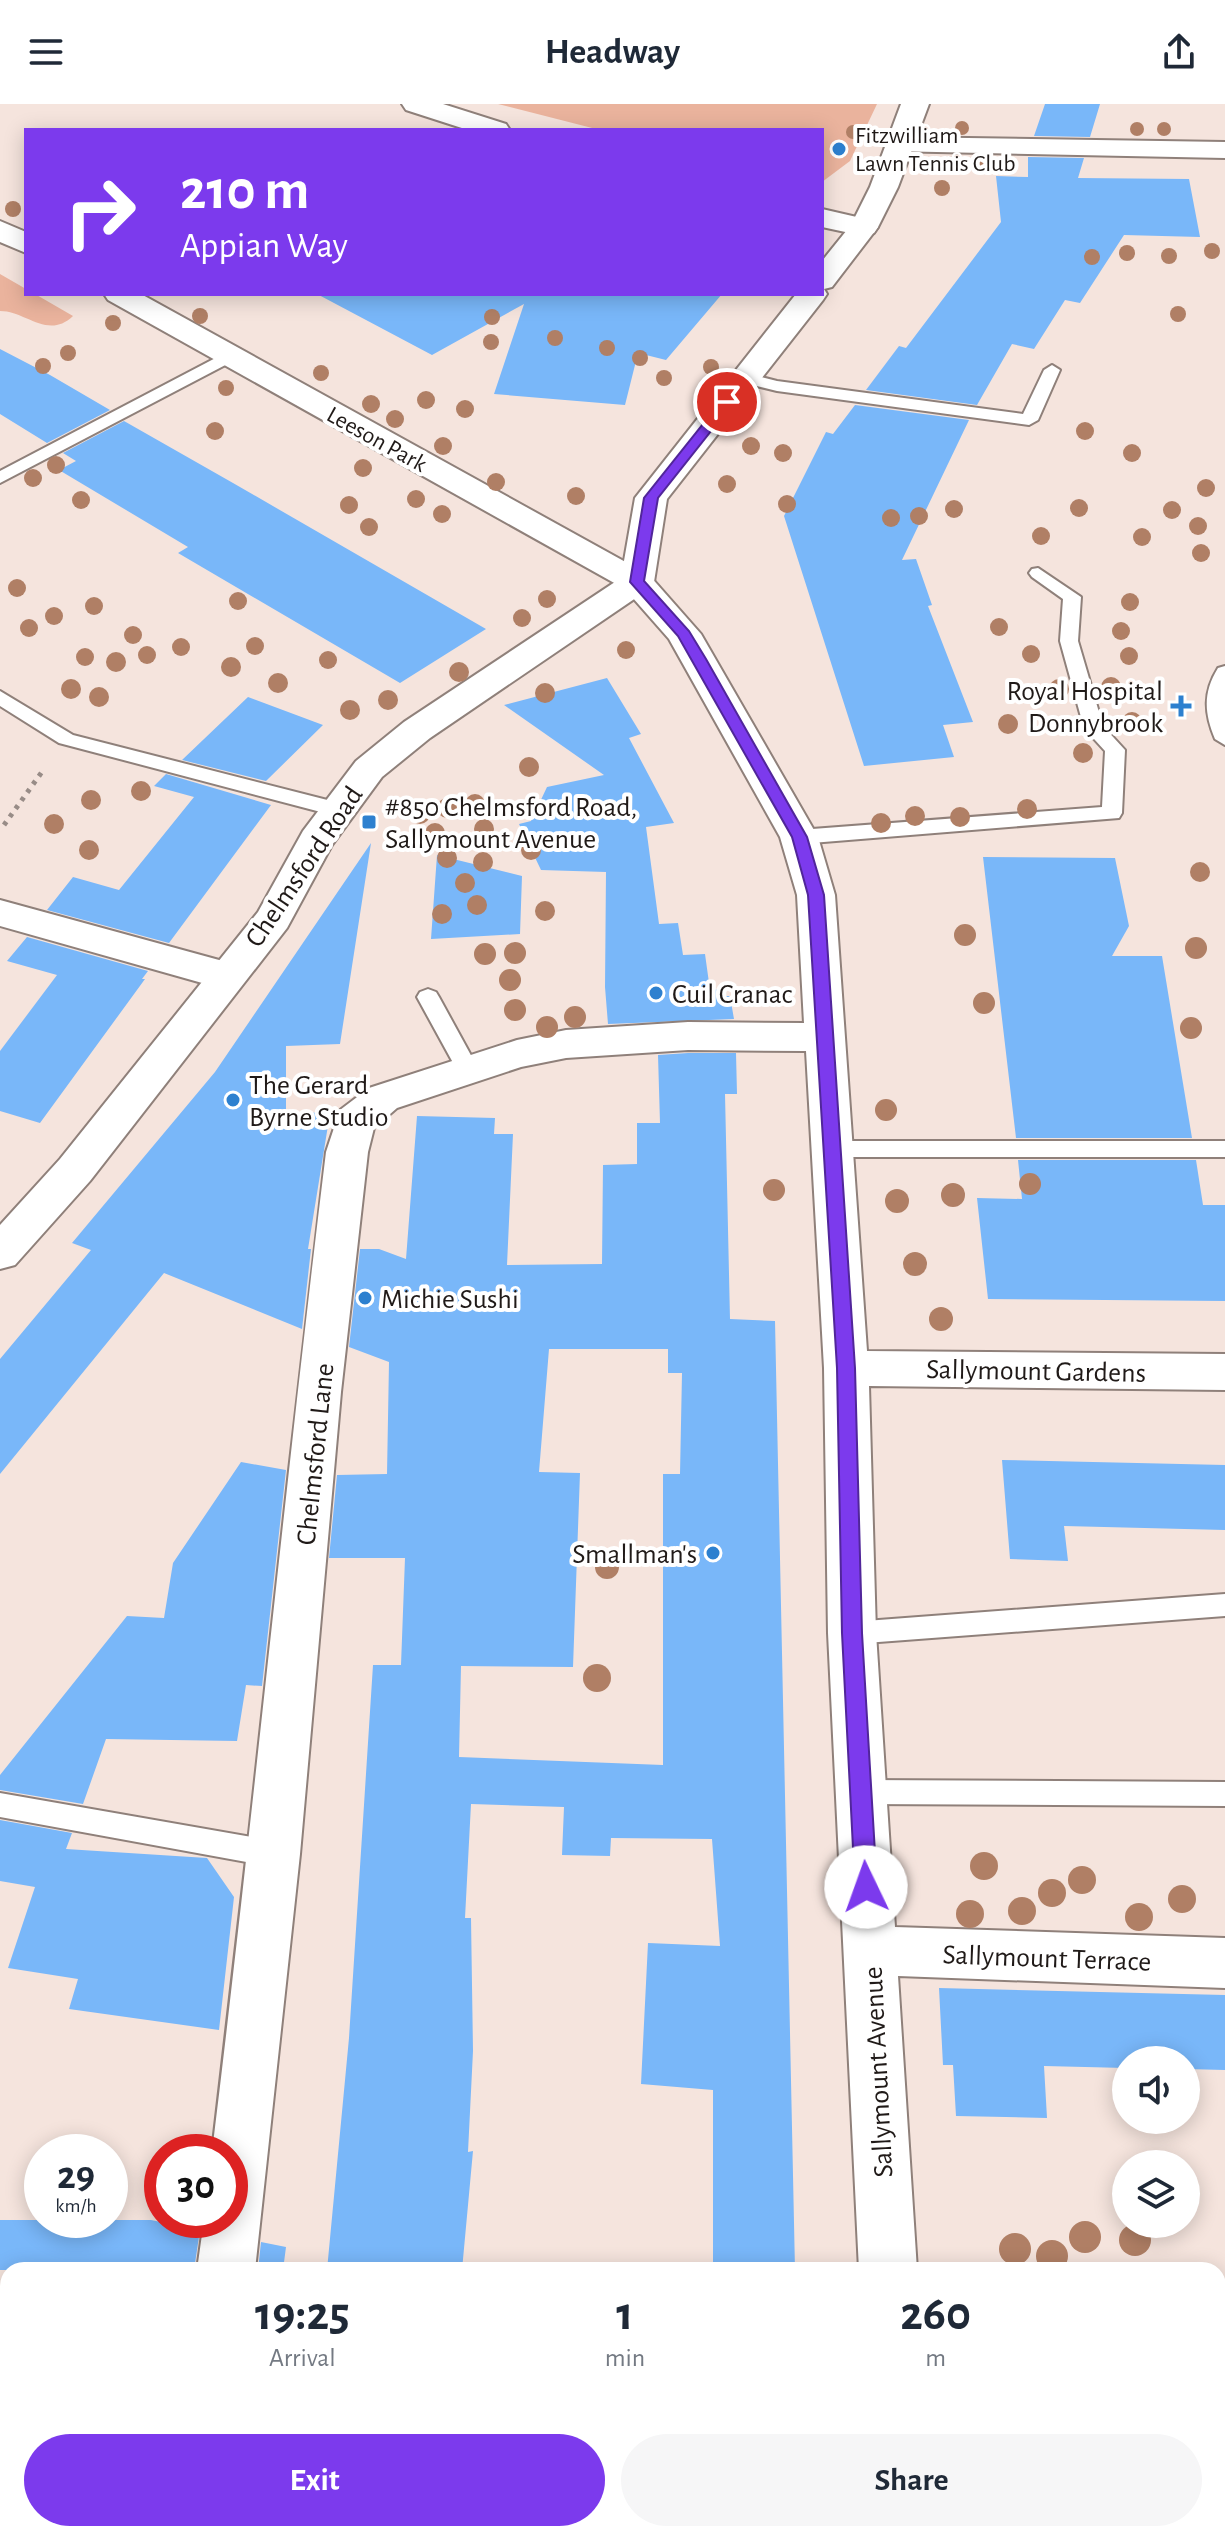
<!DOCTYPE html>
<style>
:root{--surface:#fff;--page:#f6f6f7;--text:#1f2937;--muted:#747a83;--accent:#7c3aed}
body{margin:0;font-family:"Alegreya Sans",sans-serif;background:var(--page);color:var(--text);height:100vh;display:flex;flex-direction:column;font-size:30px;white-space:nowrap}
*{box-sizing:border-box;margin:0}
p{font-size:26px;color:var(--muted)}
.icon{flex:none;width:44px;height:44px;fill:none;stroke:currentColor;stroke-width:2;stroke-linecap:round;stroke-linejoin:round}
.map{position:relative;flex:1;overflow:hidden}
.drawer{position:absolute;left:0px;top:2158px;width:1226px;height:280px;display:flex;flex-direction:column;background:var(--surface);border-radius:24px 24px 0 0;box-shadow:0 4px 20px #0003}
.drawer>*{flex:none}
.top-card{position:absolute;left:24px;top:24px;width:800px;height:168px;border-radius:0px;box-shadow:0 4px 20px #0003;background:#7c3aed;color:#fff;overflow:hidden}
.controls{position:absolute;left:1112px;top:1942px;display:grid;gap:16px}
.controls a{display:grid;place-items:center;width:88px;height:88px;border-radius:50%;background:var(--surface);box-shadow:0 4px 20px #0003;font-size:40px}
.speed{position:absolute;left:24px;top:2030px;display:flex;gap:16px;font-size:40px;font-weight:700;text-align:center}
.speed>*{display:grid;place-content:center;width:104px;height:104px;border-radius:50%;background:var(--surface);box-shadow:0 4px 20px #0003;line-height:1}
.speed small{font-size:20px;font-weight:400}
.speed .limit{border:12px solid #d22;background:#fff;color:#111}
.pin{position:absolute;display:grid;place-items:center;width:68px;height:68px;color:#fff;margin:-34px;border:4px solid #fff;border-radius:50%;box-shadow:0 2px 8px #0007}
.me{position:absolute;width:88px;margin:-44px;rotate:357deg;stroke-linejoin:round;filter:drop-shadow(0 0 6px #0008)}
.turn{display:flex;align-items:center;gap:28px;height:168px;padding:0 24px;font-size:36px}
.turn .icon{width:104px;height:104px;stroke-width:2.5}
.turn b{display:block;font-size:56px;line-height:68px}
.eta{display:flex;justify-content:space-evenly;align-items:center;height:136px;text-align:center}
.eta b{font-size:48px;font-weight:700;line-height:56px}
.primary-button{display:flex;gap:16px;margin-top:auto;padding:16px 24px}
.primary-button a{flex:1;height:92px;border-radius:48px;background:var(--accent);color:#fff;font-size:32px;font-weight:700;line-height:92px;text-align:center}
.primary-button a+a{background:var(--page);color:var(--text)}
header{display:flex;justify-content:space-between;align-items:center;height:104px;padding:0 24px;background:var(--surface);font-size:36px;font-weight:700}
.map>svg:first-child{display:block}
.green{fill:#eab39d}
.building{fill:#79b7f9;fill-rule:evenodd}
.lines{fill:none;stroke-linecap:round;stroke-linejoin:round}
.lane-casing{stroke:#8f807a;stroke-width:4}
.street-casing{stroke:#8f807a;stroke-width:4}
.secondary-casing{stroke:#8f807a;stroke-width:4}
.path{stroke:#988c87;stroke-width:5;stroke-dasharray:4 6;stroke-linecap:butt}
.lane{fill:#fff;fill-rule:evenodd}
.street{fill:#fff;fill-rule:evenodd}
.secondary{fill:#fff;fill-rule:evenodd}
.tree{fill:#b07f65}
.route{fill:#7c3aed;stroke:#51269a;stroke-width:2}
.poi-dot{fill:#2d80cf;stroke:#fff;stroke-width:3}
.labels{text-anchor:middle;stroke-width:8;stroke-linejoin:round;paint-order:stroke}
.far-poi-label{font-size:24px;fill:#201a18;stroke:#fff;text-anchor:start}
.far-street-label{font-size:24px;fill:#201a18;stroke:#fff}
.poi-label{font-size:28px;fill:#201a18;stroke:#fff;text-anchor:start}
.street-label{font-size:28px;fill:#201a18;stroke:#fff}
</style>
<header><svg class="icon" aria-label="menu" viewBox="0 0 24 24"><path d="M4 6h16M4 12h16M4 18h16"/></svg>Headway<svg class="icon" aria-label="share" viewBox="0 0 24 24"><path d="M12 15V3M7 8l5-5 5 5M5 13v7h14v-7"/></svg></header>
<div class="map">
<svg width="1225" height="2438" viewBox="0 0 1225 2438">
<rect width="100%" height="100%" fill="#f5e4dd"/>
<path class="green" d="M498 0H877L850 57 822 78V26H600Z
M0 170 26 185V190H35L73 212C48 236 26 207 0 207Z"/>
<path class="building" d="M1045 0H1100L1090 33 1034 32Z
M1028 53 1084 54 1078 74 1189 75 1200 133 1124 131 1080 199 1065 196 1034 245 1012 240 977 301 866 286 899 242 906 244 1001 118 996 72 1028 73Z
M317 190H722L666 256 638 249 625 301 494 290 524 200 432 251Z
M0 245 50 271 110 306 47 339 0 310Z
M855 301 969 316 902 456 916 455 932 501 928 502 973 618 943 621 954 653 864 662 784 412 826 328 833 330Z
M124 317 233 379 486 525 400 579 178 449 188 443 59 366 76 357 63 349Z
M607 574 641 630 629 634 674 719 646 723 659 820 678 819 683 851 705 850 710 886 722 885 723 892H730L734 915 608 920 605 883 606 768 541 766 519 720 531 717 547 683 604 671 504 601Z
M248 593 323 621 266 677 182 656Z
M166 670 271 701 169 839 47 806 73 773 119 786 194 693 154 682Z
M371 739 340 940 286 942V1008L330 1009 308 1145H311L302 1225 164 1169 0 1370V1255L91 1146 72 1139 215 968Z
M437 751 522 772 520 830 431 835Z
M983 753 1115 754 1129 822 1112 852H1162L1192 1034H1016Z
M27 833 148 867 142 875H145L40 1019 0 1007V947L57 871 7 857Z
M688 949H736L737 990H725L730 1215 775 1217 795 2166H713V1986L641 1980 648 1839 720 1842 712 1735 611 1734 610 1752 562 1751 564 1703 471 1700 465 1814H471L473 1947 468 2048 473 2047 462 2166H327L349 1934 373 1561H401L405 1454H329L337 1371 387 1370 389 1258 349 1243 360 1145H379L406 1155 417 1012 495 1014 494 1030H513L507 1161 602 1160 603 1061 637 1060V1019H660L658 951ZM549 1245H668V1269H682L680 1370H663V1661L459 1653 461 1562 573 1563 580 1369 539 1368Z
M1018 1056H1196L1203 1101H1225V1197L988 1195 977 1094 1022 1095Z
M1002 1356 1225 1361V1426L1064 1422 1068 1457 1010 1455Z
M241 1358 286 1366 262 1582 246 1581 237 1637 106 1635 83 1700 0 1686V1671L127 1512 164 1514 173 1459Z
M0 1716 72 1729 66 1745 207 1754 234 1793 219 1926 69 1905 78 1875 8 1864 35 1783 0 1777Z
M939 1884 1225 1891V1966L1186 1965V1956H1126V1964L1044 1962 1047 2014 956 2012 953 1961H943Z
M0 2116H151L200 2126 194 2166H0Z
M261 2138 286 2143 283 2166H258Z"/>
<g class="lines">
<defs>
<path id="lane" d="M227 248 233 249 235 253 233 257 0 379V367Z
M1052 261 1060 266 1038 316 1029 321 777 287 740 278 738 274 746 269 777 277 1023 310 1044 266Z
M1038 464 1081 493 1078 537 1103 622 1125 646 1122 709 1119 714 799 740 792 738 789 733 792 728 799 726 1102 703 1105 647 1084 624 1060 537 1063 495 1032 473 1029 469 1032 465Z
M1225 562V641L1215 635C1204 609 1203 588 1218 564Z
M0 587 73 631 343 700 346 705 336 712 59 639 0 602Z
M428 885 436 888 439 893 479 966 476 972H460L457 966 417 893 420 888Z
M830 1037H1225V1053H830L822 1051 819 1045 822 1039Z
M1225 1490V1512L852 1540 843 1537 839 1529 843 1521 852 1518Z
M860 1676 1225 1678V1702L860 1700 850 1697 846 1688 850 1679Z
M0 1689 274 1737 284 1741 288 1750 284 1759 274 1763 0 1713Z"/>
<path id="street" d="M402 0H443L506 20 510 26H468L406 6Z
M900 33 1225 38V54L890 47 886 41 890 35Z
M822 105 874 117 878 123 874 129 864 132 822 123Z
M0 117 26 128V149L0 138Z
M104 190H141L649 471 701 530 818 733 835 791 867 1247 1225 1250V1286L869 1282 876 1529 895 1823 1225 1834V1884L898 1872 917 2166H859L828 1529 824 1264 806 947 688 946 566 954 521 963 397 1004 374 1024 368 1048 341 1288 300 1750 255 2166H197L204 2116H230V2048H212C253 1715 285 1381 326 1048L340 1006 369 984 517 936 566 926 688 918 804 919 797 791 780 733 669 535 625 485 108 196Z
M0 796 241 862 247 872 241 882 227 886 0 822Z
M159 2430H219V2438H159Z
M874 2430H934V2438H874Z"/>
<path id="secondary" d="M901 0H929L898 83 878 123 832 183 824 185 827 190 823 196 667 395 654 478 649 485 430 634 382 673 332 741 287 824 90 1077 15 1161 0 1165V1121L60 1055 258 808 303 727 356 657 404 618 621 474 635 394 796 190H822V157L851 121 870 83Z"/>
</defs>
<use href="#lane" class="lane-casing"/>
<use href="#street" class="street-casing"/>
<use href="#secondary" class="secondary-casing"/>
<path class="path" d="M4 721 44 665"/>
<use href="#lane" class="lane"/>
<use href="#street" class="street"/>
<use href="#secondary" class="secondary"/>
</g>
<g class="tree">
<circle cx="962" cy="24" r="7"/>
<circle cx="1137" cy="25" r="7"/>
<circle cx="1164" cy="25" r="7"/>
<circle cx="853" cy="28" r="7"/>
<circle cx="949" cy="60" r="8"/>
<circle cx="983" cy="62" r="8"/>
<circle cx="942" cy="84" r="8"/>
<circle cx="13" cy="105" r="8"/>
<circle cx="1212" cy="147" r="8"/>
<circle cx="1127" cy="149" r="8"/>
<circle cx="1169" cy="152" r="8"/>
<circle cx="1092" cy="153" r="8"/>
<circle cx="1178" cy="210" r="8"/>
<circle cx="200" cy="212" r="8"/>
<circle cx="492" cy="213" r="8"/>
<circle cx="113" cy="219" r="8"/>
<circle cx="555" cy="234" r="8"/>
<circle cx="491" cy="238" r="8"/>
<circle cx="607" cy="244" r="8"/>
<circle cx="68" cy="249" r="8"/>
<circle cx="640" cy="254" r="8"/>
<circle cx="43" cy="262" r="8"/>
<circle cx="711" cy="263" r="8"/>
<circle cx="321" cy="269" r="8"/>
<circle cx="664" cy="274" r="8"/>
<circle cx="226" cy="284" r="8"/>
<circle cx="426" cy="296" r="9"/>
<circle cx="371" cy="300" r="9"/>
<circle cx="465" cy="305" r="9"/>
<circle cx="395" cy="315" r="9"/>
<circle cx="215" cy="327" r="9"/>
<circle cx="1085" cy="327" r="9"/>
<circle cx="443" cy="342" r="9"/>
<circle cx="751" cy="342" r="9"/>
<circle cx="783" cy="349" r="9"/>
<circle cx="1132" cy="349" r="9"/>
<circle cx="56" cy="361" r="9"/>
<circle cx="363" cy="364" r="9"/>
<circle cx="33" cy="374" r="9"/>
<circle cx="496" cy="378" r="9"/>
<circle cx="727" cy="380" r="9"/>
<circle cx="1206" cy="384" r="9"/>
<circle cx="576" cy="392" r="9"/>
<circle cx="416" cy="395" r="9"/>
<circle cx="81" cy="396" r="9"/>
<circle cx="787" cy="400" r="9"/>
<circle cx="349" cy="401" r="9"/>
<circle cx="1079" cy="404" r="9"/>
<circle cx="954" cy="405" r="9"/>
<circle cx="1172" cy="406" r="9"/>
<circle cx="442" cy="410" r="9"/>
<circle cx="919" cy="412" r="9"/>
<circle cx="891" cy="414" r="9"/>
<circle cx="1198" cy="422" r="9"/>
<circle cx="369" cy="423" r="9"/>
<circle cx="1041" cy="432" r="9"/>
<circle cx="1142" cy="433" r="9"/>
<circle cx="1201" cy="449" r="9"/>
<circle cx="17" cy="484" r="9"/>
<circle cx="547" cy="495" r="9"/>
<circle cx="238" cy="497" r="9"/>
<circle cx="1130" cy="498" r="9"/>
<circle cx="94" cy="502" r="9"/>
<circle cx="54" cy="512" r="9"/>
<circle cx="522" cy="514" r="9"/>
<circle cx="999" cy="523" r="9"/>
<circle cx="29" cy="524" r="9"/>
<circle cx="1121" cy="527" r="9"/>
<circle cx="133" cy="531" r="9"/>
<circle cx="255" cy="542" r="9"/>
<circle cx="181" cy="543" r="9"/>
<circle cx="626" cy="546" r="9"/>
<circle cx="1031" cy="550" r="9"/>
<circle cx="147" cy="551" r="9"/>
<circle cx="1129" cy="552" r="9"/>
<circle cx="85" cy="553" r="9"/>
<circle cx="328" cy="556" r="9"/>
<circle cx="116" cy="558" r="10"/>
<circle cx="231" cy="563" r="10"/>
<circle cx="459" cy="568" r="10"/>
<circle cx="278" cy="579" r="10"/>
<circle cx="1111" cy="583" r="10"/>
<circle cx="71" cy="585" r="10"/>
<circle cx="1059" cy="585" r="10"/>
<circle cx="545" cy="589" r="10"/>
<circle cx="99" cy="593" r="10"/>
<circle cx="388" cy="596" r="10"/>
<circle cx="350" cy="606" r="10"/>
<circle cx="1132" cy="618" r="10"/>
<circle cx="1008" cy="620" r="10"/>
<circle cx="1083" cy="649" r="10"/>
<circle cx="529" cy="663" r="10"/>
<circle cx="141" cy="687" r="10"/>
<circle cx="91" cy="696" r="10"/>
<circle cx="475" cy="700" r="10"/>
<circle cx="447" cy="704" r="10"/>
<circle cx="1027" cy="705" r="10"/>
<circle cx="420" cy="710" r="10"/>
<circle cx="915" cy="712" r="10"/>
<circle cx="960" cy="713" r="10"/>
<circle cx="881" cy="719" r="10"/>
<circle cx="54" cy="720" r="10"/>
<circle cx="484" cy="725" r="10"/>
<circle cx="435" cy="729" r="10"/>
<circle cx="89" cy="746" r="10"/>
<circle cx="531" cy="746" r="10"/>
<circle cx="447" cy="754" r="10"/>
<circle cx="483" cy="758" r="10"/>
<circle cx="1200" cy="768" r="10"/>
<circle cx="465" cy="779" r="10"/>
<circle cx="477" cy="801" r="10"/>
<circle cx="545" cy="807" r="10"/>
<circle cx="442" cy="810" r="10"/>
<circle cx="965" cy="831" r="11"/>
<circle cx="1196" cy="844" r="11"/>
<circle cx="515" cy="849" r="11"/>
<circle cx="485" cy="850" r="11"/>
<circle cx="510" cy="876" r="11"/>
<circle cx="984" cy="899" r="11"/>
<circle cx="515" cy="906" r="11"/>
<circle cx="575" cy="913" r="11"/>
<circle cx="547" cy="923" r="11"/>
<circle cx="1191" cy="924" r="11"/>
<circle cx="886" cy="1006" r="11"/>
<circle cx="1030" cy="1080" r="11"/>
<circle cx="774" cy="1086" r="11"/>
<circle cx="953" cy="1091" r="12"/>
<circle cx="897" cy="1097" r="12"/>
<circle cx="915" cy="1160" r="12"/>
<circle cx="941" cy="1215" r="12"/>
<circle cx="607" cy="1463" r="12"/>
<circle cx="597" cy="1574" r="14"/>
<circle cx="984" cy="1762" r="14"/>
<circle cx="1082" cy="1776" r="14"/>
<circle cx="1052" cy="1789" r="14"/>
<circle cx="1182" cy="1795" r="14"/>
<circle cx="1022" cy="1807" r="14"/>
<circle cx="970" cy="1810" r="14"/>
<circle cx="1139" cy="1813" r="14"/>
<circle cx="1085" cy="2133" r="16"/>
<circle cx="1135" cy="2136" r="16"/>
<circle cx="1015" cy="2145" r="16"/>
<circle cx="1052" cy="2152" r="16"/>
</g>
<path class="route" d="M723 295 734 298 658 394 644 477 689 527 706 555 807 733 824 791 855 1264 862 1529 877 1783 873 1790 866 1793 858 1790 855 1783 842 1529 837 1264 808 791 792 733 691 555 678 532 630 478 644 394Z"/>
<g class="poi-dot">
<circle cx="839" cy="45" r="8"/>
<path d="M1177 590h8v8h8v8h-8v8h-8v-8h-8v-8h8z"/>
<rect x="361" y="710" width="16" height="16" rx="4"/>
<circle cx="656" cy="889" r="8"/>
<circle cx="233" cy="996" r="8"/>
<circle cx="365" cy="1194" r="8"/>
<circle cx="713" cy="1449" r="8"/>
</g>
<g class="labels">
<g class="far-poi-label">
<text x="855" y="39">Fitzwilliam<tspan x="855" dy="28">Lawn Tennis Club</tspan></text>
</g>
<g class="far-street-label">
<text transform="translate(377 335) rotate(29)" y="8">Leeson Park</text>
</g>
<g class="poi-label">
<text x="1163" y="596" text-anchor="end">Royal Hospital<tspan x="1163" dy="32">Donnybrook</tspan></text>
<text x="385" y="712">#850 Chelmsford Road,<tspan x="385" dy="32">Sallymount Avenue</tspan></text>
<text x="672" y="899">Cuil Cranac</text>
<text x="249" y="990">The Gerard<tspan x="249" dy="32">Byrne Studio</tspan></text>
<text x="381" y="1204">Michie Sushi</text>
<text x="697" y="1459" text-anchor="end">Smallman's</text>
</g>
<g class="street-label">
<text transform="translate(303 762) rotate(-56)" y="10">Chelmsford Road</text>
<text transform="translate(1036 1266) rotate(1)" y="10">Sallymount Gardens</text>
<text transform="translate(314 1350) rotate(-84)" y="10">Chelmsford Lane</text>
<text transform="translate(1047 1853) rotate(2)" y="10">Sallymount Terrace</text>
<text transform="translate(877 1968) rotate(-93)" y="10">Sallymount Avenue</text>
</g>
</g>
</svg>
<div class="controls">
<a><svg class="icon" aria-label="sound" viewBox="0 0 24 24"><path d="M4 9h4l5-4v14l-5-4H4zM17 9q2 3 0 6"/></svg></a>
<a><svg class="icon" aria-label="layers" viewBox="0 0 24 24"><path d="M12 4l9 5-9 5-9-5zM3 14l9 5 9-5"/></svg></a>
</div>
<div class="speed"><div>29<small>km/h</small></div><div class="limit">30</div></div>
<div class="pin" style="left:727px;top:298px;background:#d93025"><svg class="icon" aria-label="arrive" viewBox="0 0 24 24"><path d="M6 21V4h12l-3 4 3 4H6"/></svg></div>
<svg class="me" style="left:866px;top:1783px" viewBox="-20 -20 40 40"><circle r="19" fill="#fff"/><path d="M0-13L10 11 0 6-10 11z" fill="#7c3aed"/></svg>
<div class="top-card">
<div class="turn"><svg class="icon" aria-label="right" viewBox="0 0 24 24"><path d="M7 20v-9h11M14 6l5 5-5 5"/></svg><div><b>210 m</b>Appian Way</div></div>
</div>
<section class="drawer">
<div class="eta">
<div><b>19:25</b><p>Arrival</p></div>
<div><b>1</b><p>min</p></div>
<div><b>260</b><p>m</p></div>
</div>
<div class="primary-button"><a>Exit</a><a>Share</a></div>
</section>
</div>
